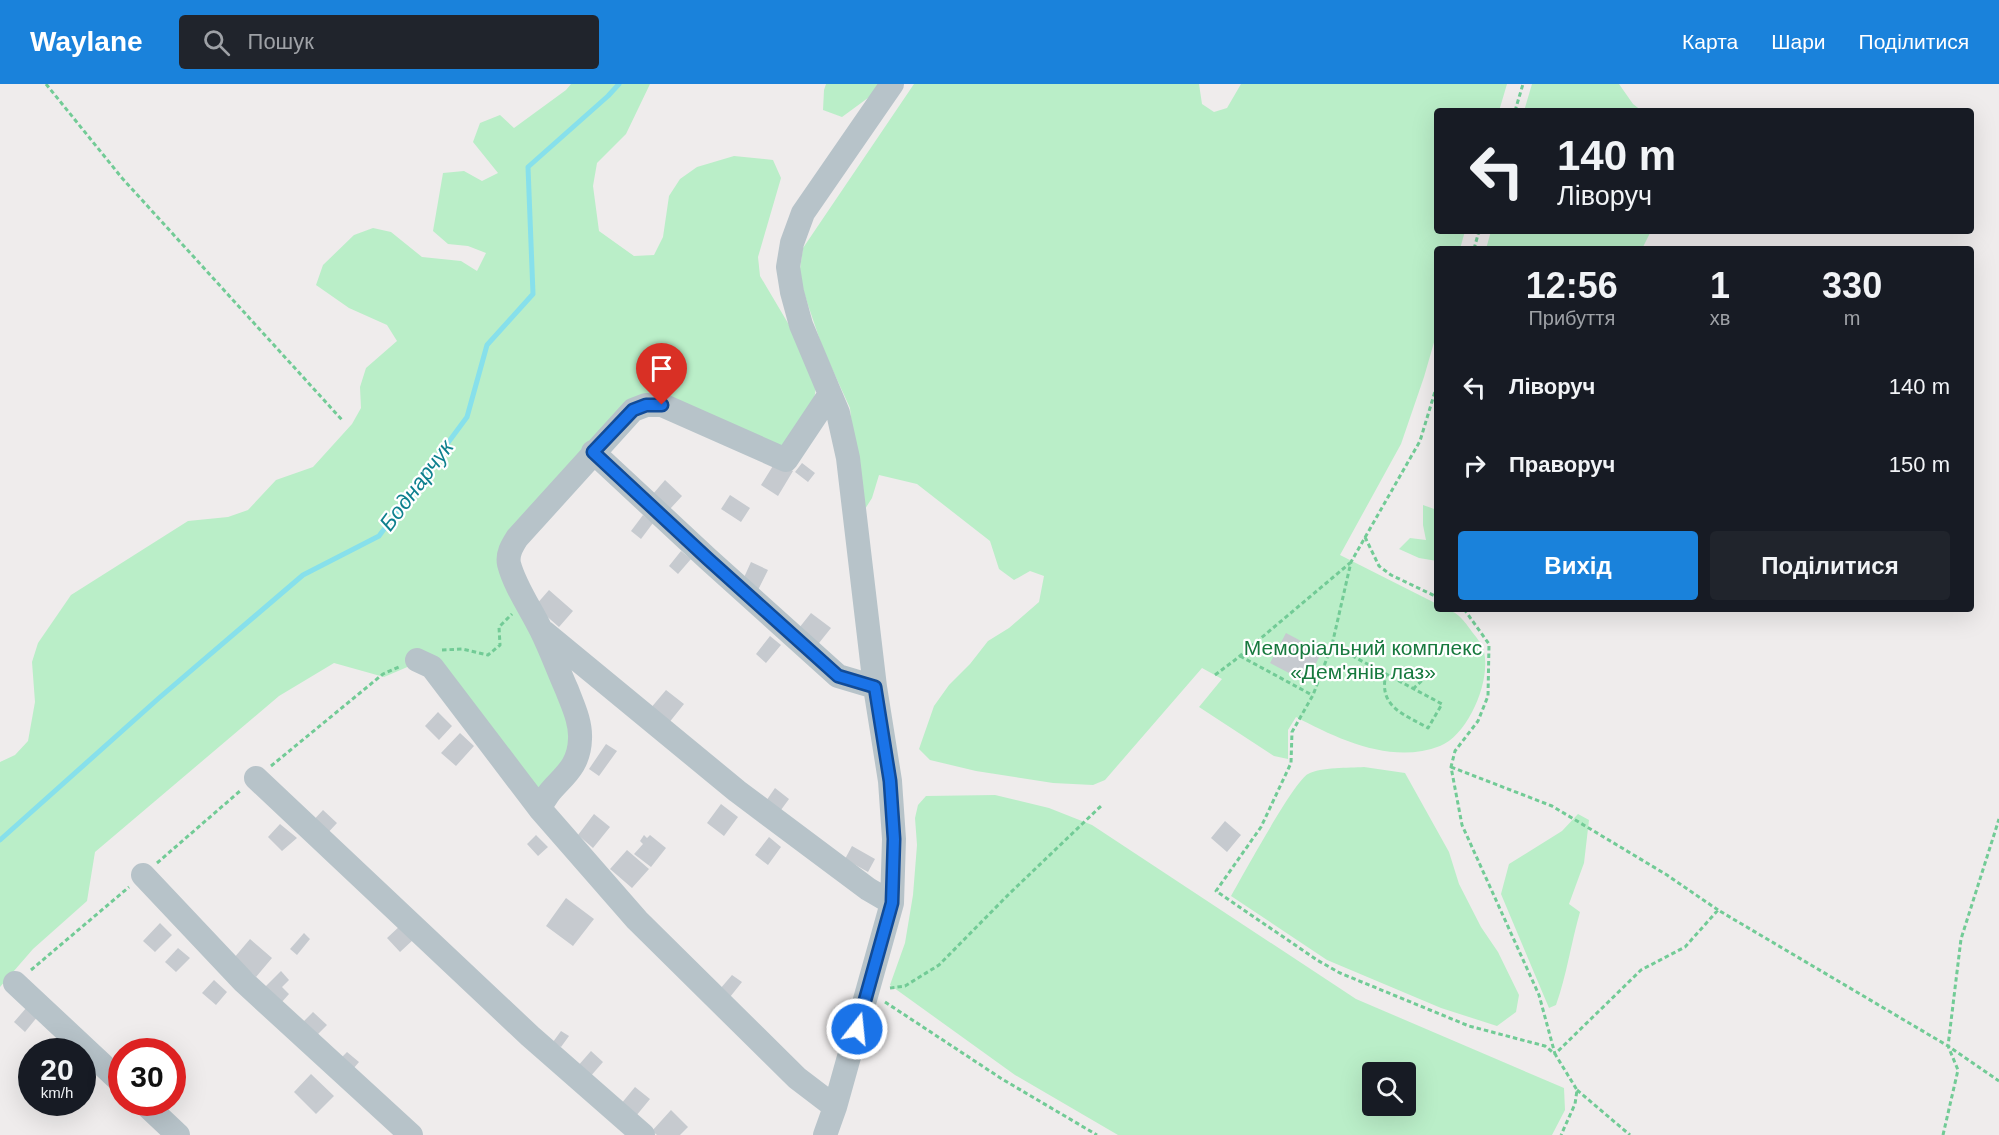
<!DOCTYPE html>
<html lang="uk">
<meta charset="utf-8">
<style>
:root{--surface:#171b24;--page:#20242c;--text:#f1f3f6;--muted:#9ea1a6;--accent:#1a82db}
body{margin:0;font-family:Arial,sans-serif;background:var(--page);color:var(--text);height:100vh;display:flex;flex-direction:column;font-size:22px;white-space:nowrap}
*{box-sizing:border-box;margin:0}
p{font-size:20px;color:var(--muted)}
.icon{flex:none;width:33px;height:33px;fill:none;stroke:currentColor;stroke-width:2;stroke-linecap:round;stroke-linejoin:round}
.map{position:relative;flex:1;overflow:hidden}
.details{position:absolute;left:1434px;top:162px;width:540px;height:366px;display:flex;flex-direction:column;background:var(--surface);border-radius:6px;box-shadow:0 6px 24px #0002}
.details>*{flex:none}
.hud{position:absolute;left:1434px;top:24px;width:540px;height:126px;border-radius:6px;box-shadow:0 6px 24px #0002;background:#171b24;color:var(--text);overflow:hidden}
.tools{position:absolute;left:1362px;top:978px;display:grid;gap:12px}
.tools a{display:grid;place-items:center;width:54px;height:54px;border-radius:6px;background:var(--surface);box-shadow:0 6px 24px #0002;font-size:30px}
.speed{position:absolute;left:18px;top:954px;display:flex;gap:12px;font-size:30px;font-weight:700;text-align:center}
.speed>*{display:grid;place-content:center;width:78px;height:78px;border-radius:50%;background:var(--surface);box-shadow:0 6px 24px #0002;line-height:1}
.speed small{font-size:15px;font-weight:400}
.speed .limit{border:9px solid #d22;background:#fff;color:#111}
.pin{position:absolute;display:grid;place-items:center;width:51px;height:51px;color:#fff;margin:-62px -26px;border-radius:50% 50% 50% 0;rotate:-45deg;box-shadow:0 0 6px #0007}
.pin .icon{rotate:45deg}
.me{position:absolute;width:66px;margin:-33px;rotate:16deg;stroke-linejoin:round;filter:drop-shadow(0 0 4px #0008)}
.turn{display:flex;align-items:center;gap:21px;height:126px;padding:0 24px;font-size:27px}
.turn .icon{width:78px;height:78px;stroke-width:2.5}
.turn b{display:block;font-size:42px;line-height:51px}
.eta{display:flex;justify-content:space-evenly;align-items:center;height:102px;text-align:center}
.eta b{font-size:36px;font-weight:700;line-height:42px}
.button{display:flex;gap:12px;margin-top:auto;padding:12px 24px}
.button a{flex:1;height:69px;border-radius:6px;background:var(--accent);color:#fff;font-size:24px;font-weight:700;line-height:69px;text-align:center}
.button a+a{background:var(--page);color:var(--text)}
ul{padding:0;list-style:none}
li{display:flex;align-items:center;gap:18px;height:78px;padding:0 24px}
li div{flex:1}
li b{display:block;font-size:22px}
li em{font-style:normal}
header{display:flex;align-items:center;gap:36px;box-sizing:border-box;height:84px;padding:0 30px;background:var(--accent);color:#fff}
header strong{font-size:28px}
nav{display:flex;gap:33px;margin-inline-start:auto;font-size:21px}
.search{width:420px;height:54px;background:var(--page);display:flex;align-items:center;gap:15px;box-sizing:border-box;padding:0 21px;border-radius:6px;color:var(--muted);font-size:22px}
.map>svg:first-child{display:block}
.green{fill:#baeec8;fill-rule:evenodd}
.lines{fill:none;stroke-linecap:round;stroke-linejoin:round}
.stream{stroke:#87e0eb;stroke-width:5}
.building{fill:#c6cacf}
.path{stroke:#72cb96;stroke-width:3;stroke-dasharray:4.5 3;stroke-linecap:butt}
.minor{stroke:#b7c3c9;stroke-width:24}
.route-casing{stroke:#114b97;stroke-width:15}
.route{stroke:#1a73e8;stroke-width:10}
.labels{text-anchor:middle;stroke-width:4.5;stroke-linejoin:round;paint-order:stroke}
.park-label{font-size:21px;fill:#17793e;stroke:#fff}
.water-label{font-size:22px;font-style:italic;fill:#0e808e;stroke:#fff}
</style>
<header>
<strong>Waylane</strong>
<div class="search"><svg class="icon" aria-label="search" viewBox="0 0 24 24"><circle cx="10" cy="10" r="6"/><path d="M15 15l6 6"/></svg>Пошук</div>
<nav><a>Карта</a><a>Шари</a><a>Поділитися</a></nav>
</header>
<div class="map">
<svg width="1999" height="1051" viewBox="0 0 1999 1051">
<rect width="100%" height="100%" fill="#efecec"/>
<path class="green" d="M571 0H650L626 50 597 79 593 102 599 147 634 172 654 171 663 153 669 112 680 95 697 83 734 72 773 76 781 94 758 173 760 192 811 278 817 297 814 316 785 363 638 319 508 458 576 657 533 724 426 584 412 581 384 593 334 579 279 612 95 768 87 817 33 865 0 903V678L15 671 28 657 35 618 32 578 38 559 71 511 188 437 228 433 248 426 276 396 313 383 352 340 361 324 360 303 366 284 397 257 387 241 349 224 316 201 323 181 354 151 373 144 391 148 422 173 461 177 477 187 486 169 468 162 448 160 433 147 443 89 464 87 482 97 498 89 473 58 480 39 500 31 514 44 566 6Z
M826 0H887L842 33 823 26 824 6Z
M914 0H1199L1202 20 1214 28 1227 24 1241 0H1507L1499 27H1437V147H1465L1460 165H1437V248L1424 293 1401 360 1340 471 1437 520V525C1454 525 1460 531 1470 545 1474 551 1483 560 1484 568 1491 597 1468 651 1440 662 1392 681 1338 655 1296 633L1288 646V675L1274 672 1199 623 1222 595 1202 584 1105 696 1093 701 1053 699 976 687 930 676 919 665 934 622 949 601 970 580 988 557 1009 544 1039 518 1044 492 1030 487 1014 496 999 485 990 457 917 400 879 391 872 414 865 425 860 421 850 324 823 265 808 221 799 192 803 164Z
M1532 0H1619L1633 20 1642 27H1524Z
M1491 147H1651L1642 165H1486Z
M1423 421 1437 426V477L1419 474 1399 465 1410 454 1426 456 1423 441Z
M1364 683 1405 689 1449 768 1459 800 1481 843 1498 868 1519 911 1516 928 1497 942 1441 924 1327 876 1231 812C1242 793 1294 697 1308 690 1321 683 1349 684 1364 683Z
M995 711 1049 724 1092 741 1356 915 1564 1004 1565 1026 1552 1051H1118L1015 991 890 901 905 859 913 811 917 761 915 734 918 721 926 712ZM1372 988H1406V1022H1372Z
M1578 730 1589 736 1584 779 1569 820 1580 828C1571 859 1567 890 1556 921L1549 924 1501 810 1509 780 1562 747Z"/>
<g class="lines">
<path class="stream" d="M0 756 159 614 303 491 379 452 467 333 487 261 533 210 528 83 608 12 619 0"/>
</g>
<path class="building" d="M776 377 793 387 778 412 761 401Z
M802 379 815 389 808 398 795 388Z
M665 396 682 412 670 425 653 410Z
M730 411 750 424 741 438 721 425Z
M643 431 653 439 641 455 631 447Z
M681 467 691 475 678 490 669 482Z
M751 478 768 486 757 508 741 500Z
M549 506 573 527 559 543 535 522Z
M811 529 831 544 815 564 795 549Z
M1286 549 1322 568 1306 598 1270 579Z
M770 552 781 561 766 579 756 570Z
M666 606 684 620 668 640 650 625Z
M438 628 452 642 439 656 425 642Z
M460 649 474 662 456 682 441 669Z
M606 660 617 667 599 692 589 685Z
M775 704 789 715 778 730 764 720Z
M721 720 738 733 724 752 707 739Z
M323 726 337 739 323 754 309 741Z
M594 730 610 743 593 764 578 751Z
M1225 737 1241 751 1227 768 1211 754Z
M280 740 297 754 282 767 268 753Z
M536 751 548 763 538 772 527 760Z
M644 751 647 754 650 751 666 764 651 783 634 770 643 760 640 757Z
M769 753 781 763 768 781 755 771Z
M852 762 875 775 868 788 845 775Z
M627 766 649 785 632 804 610 785Z
M566 814 594 835 573 862 546 842Z
M160 839 172 851 155 868 143 857Z
M401 841 414 855 400 868 387 854Z
M304 849 310 855 297 871 290 865Z
M250 855 272 874 256 893 234 874Z
M178 864 190 874 176 888 165 878Z
M281 887 289 896 282 903 289 910 281 919 265 903Z
M732 891 742 898 730 913 720 905Z
M214 896 227 908 216 921 202 909Z
M27 923 38 932 25 948 14 938Z
M313 928 327 941 316 952 302 939Z
M561 947 569 952 561 963 553 958Z
M591 967 603 978 589 994 577 983Z
M347 968 359 978 353 985 341 974Z
M82 988 94 999 82 1011Z
M311 990 334 1012 316 1030 294 1008Z
M635 1003 650 1015 636 1032 621 1020Z
M671 1026 688 1043 680 1051H657L652 1047Z"/>
<g class="lines">
<path class="path" d="M46 0 122 94 343 337
M1515 27 1523 0
M1474 165 1479 147
M1437 301 1420 357 1351 478 1332 561 1313 611 1292 648 1291 679 1261 743 1216 807 1317 876 1340 889 1469 942 1545 962 1555 970 1577 1006 1575 1020 1561 1051
M1365 453 1379 482 1391 491 1437 513
M1464 525 1489 560 1488 612 1478 637 1455 667 1451 683 1462 741 1539 911 1555 970 1641 886 1685 863 1718 826 1948 962 1999 997
M1332 561 1442 620 1428 644C1404 630 1378 623 1386 590
M442 566 462 565 488 571 500 561 499 543 512 530
M1240 572 1312 611
M1215 591 1235 576 1350 479
M1413 605 1434 585
M271 682 383 590 401 582
M1451 683 1552 722 1667 791 1718 826
M157 779 240 707
M31 886 129 803
M890 904 905 902 939 881 1009 810 1102 721
M885 918 1002 995 1097 1051
M1577 1006 1630 1051
M1943 1051 1958 986 1948 962 1961 855 1999 735"/>
<path class="minor" d="M593 368 708 475 838 592 875 603
M544 548 737 707 868 805 892 819
M417 576 432 583 540 725 637 836 797 994 835 1023
M256 694 530 952 643 1051
M540 725C550 697 579 692 580 655 581 638 573 622 567 606 558 586 551 566 541 546 531 525 515 503 509 480 507 470 512 462 517 454L633 326 646 321H662L786 376 830 310
M143 791 244 898 411 1051
M15 899 122 999
M143 1018 178 1051
M825 1051 835 1023 892 819 894 755 890 697 875 603 848 374 838 329 801 241 792 208 788 183 792 159 803 129 892 0"/>
</g>
<g class="lines">
<defs>
<path id="route" d="M662 321H646L633 326 593 368 708 475 838 592 875 603 890 697 894 755 892 819 857 945"/>
</defs>
<use href="#route" class="route-casing"/>
<use href="#route" class="route"/>
</g>
<g class="labels">
<g class="park-label">
<text x="1363" y="571">Меморіальний комплекс<tspan x="1363" dy="24">«Дем'янів лаз»</tspan></text>
</g>
<g class="water-label">
<text transform="translate(416 401) rotate(-53)" y="8">Боднарчук</text>
</g>
</g>
</svg>
<div class="tools">
<a><svg class="icon" aria-label="search" viewBox="0 0 24 24"><circle cx="10" cy="10" r="6"/><path d="M15 15l6 6"/></svg></a>
</div>
<div class="speed"><div>20<small>km/h</small></div><div class="limit">30</div></div>
<div class="pin" style="left:662px;top:321px;background:#d93025"><svg class="icon" aria-label="arrive" viewBox="0 0 24 24"><path d="M6 21V4h12l-3 4 3 4H6"/></svg></div>
<svg class="me" style="left:857px;top:945px" viewBox="-20 -20 40 40"><circle r="17" fill="#1a73e8" stroke="#fff" stroke-width="3"/><path d="M0-11L8 9 0 5-8 9z" fill="#fff"/></svg>
<div class="hud">
<div class="turn"><svg class="icon" aria-label="left" viewBox="0 0 24 24"><path d="M17 20v-9H6M10 6l-5 5 5 5"/></svg><div><b>140 m</b>Ліворуч</div></div>
</div>
<section class="details">
<div class="eta">
<div><b>12:56</b><p>Прибуття</p></div>
<div><b>1</b><p>хв</p></div>
<div><b>330</b><p>m</p></div>
</div>
<ul>
<li><svg class="icon" aria-label="left" viewBox="0 0 24 24"><path d="M17 20v-9H6M10 6l-5 5 5 5"/></svg><div><b>Ліворуч</b></div><em>140 m</em></li>
<li><svg class="icon" aria-label="right" viewBox="0 0 24 24"><path d="M7 20v-9h11M14 6l5 5-5 5"/></svg><div><b>Праворуч</b></div><em>150 m</em></li>
</ul>
<div class="button"><a>Вихід</a><a>Поділитися</a></div>
</section>
</div>
